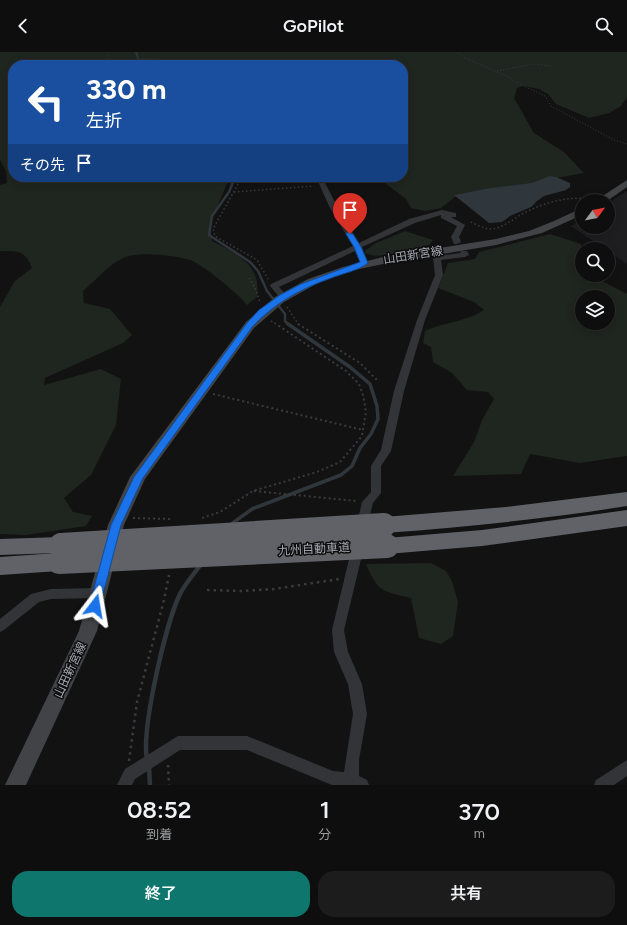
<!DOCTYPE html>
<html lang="ja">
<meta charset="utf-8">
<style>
:root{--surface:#0e0e0e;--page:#1c1c1c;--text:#f1f3f6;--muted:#9b9c9e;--line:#2e2e2e;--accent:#0f766e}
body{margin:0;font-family:Figtree,"Noto Sans JP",sans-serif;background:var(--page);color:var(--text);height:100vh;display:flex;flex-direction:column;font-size:15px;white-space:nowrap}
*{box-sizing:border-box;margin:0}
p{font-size:13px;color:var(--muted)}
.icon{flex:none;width:22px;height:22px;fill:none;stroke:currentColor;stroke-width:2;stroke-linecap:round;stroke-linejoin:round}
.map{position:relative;height:733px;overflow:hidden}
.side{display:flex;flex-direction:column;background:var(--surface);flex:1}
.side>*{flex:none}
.hud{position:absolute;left:8px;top:8px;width:400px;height:122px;border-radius:16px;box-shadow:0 2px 10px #0003,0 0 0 1px var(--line);background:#1a4fa0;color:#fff;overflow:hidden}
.needle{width:26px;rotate:58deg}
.buttons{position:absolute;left:575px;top:142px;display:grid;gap:8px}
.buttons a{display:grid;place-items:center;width:40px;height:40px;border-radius:50%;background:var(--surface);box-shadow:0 2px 10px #0003,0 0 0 1px var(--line);font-size:20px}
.pin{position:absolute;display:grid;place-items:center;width:34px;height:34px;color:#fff;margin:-41px -17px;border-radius:50% 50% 50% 0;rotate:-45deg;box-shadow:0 0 4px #0007}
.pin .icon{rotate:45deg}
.me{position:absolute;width:44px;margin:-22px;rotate:14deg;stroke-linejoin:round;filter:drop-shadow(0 0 3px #0008)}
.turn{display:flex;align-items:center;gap:14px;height:84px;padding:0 12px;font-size:18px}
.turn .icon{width:52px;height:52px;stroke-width:2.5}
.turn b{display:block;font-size:28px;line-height:34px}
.then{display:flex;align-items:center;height:38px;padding:0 12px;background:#0003;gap:8px;font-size:15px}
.eta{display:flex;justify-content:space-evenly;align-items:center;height:68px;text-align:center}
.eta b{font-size:24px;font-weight:600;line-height:28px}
.button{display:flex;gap:8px;margin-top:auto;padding:8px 12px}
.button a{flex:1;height:46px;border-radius:16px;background:var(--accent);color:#fff;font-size:16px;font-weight:600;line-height:46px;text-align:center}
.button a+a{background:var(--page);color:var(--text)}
header{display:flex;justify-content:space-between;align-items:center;height:52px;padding:0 12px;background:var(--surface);font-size:18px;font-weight:600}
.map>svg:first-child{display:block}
.built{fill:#1e1e20}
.green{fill:#1f251f;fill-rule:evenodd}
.water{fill:#2f373c}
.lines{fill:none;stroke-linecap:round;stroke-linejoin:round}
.stream-far3{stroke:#2f373c;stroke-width:2}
.stream-far2{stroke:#2f373c;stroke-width:2.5}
.stream-far1{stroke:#2f373c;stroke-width:3.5}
.stream{stroke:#2f373c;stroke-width:4.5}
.path-far3{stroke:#3a3b3f;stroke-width:1;stroke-dasharray:1 2;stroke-linecap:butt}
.path-far2{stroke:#3a3b3f;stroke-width:1.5;stroke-dasharray:1.5 2.5;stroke-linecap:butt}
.path-far1{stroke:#3a3b3f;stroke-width:2;stroke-dasharray:2 3;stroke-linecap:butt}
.path{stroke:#3a3b3f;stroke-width:2.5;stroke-dasharray:2.5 4;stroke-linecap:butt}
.minor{fill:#333438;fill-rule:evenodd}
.secondary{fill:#424347;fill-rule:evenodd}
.motorway{fill:#606268;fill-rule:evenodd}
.motorway-bridge-far1{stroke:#606268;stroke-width:18}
.motorway-bridge{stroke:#606268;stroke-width:24}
.route{fill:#1a73e8;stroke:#114b97}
.labels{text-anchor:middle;stroke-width:3;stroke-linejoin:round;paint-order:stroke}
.street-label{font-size:12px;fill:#a5aab2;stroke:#0d0d0e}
</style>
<header><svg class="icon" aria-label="back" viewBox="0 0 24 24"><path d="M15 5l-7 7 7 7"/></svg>GoPilot<svg class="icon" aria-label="search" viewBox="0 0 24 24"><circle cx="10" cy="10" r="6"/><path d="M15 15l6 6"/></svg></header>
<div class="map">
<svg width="627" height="733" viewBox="0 0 627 733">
<rect width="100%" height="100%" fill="#121213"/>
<path class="built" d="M627 139V212L608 199V197H605L571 174 582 167V175H608V151Z"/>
<path class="green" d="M0 0H627V45L621 54 609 61 589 66 556 52 548 42 539 37 523 34 517 36 514 46 534 81 564 100 584 121 551 127 519 138H492L459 142 441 156 425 159 411 156 406 147 377 125H403V13H13V125H230L210 171 212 189C237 202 262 213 257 245L247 253C239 242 202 212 190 208 174 203 145 200 129 204 111 209 97 228 83 239L84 251 110 257 132 283 123 291 45 326 44 333 101 317 121 327 116 373 91 423 64 446 73 460 92 464 86 474 26 483 0 482V255L15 229 32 216C25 198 18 199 0 199V133L7 131 6 119 0 108Z
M405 179 433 188 429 193C413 197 379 209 365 201L366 198 376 191Z
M550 182 581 192 582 223H596L602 229 627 242V404L580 411 530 402 521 422 453 424 474 390 482 368 494 347 488 340 467 338 452 321 433 310 431 295 423 291 425 279C444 270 466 270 484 258L474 250 438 236 448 211 475 207 479 200ZM582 245H608V271H582Z
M431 511 446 519 452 529 458 550 453 584 441 592 419 586 411 546C383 539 378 541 366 512Z"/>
<path class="water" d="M550 124 556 125 570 131V135L566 138 544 144 537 149 531 155 510 164 502 170 489 171 454 143 491 136 532 131Z"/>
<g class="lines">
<path class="stream-far3" d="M136 0 139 10 142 13"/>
<path class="stream-far2" d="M235 125 229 140 212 164 209 183 250 210 258 219 267 239 285 262V269L289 273"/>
<path class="stream-far1" d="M230 473 252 457 341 423 352 414 360 396 371 382 378 367 377 354 370 332 350 315 288 272"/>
<path class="stream" d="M147 707C141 678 166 570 180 542 185 532 194 522 201 512
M149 715 150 733"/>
<path class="path-far3" d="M107 0 111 13
M457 0 465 6 511 26V28L545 44 551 54 614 88 627 92
M125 13C141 4 152 4 168 13
M497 19 534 12 551 14"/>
<path class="path-far2" d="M242 125 213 177 215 184 257 208 268 227
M234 140 314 134
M471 170C477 173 484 177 491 177 503 176 512 168 522 162 543 151 566 144 590 147
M249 226 255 236 260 250
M287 255 299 273
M271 269 278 273"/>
<path class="path-far1" d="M298 272 360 311 379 330
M213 342 363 378
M254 439 357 449
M133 466 172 467
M202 466 220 460 253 439 317 420 340 410 362 384 366 360 363 343 359 332 346 319 276 272"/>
<path class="path" d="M207 538 242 539 274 537 339 527
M129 709 137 650 164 548 169 523
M168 713 169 733"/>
<path class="minor" d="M316 125H322L338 156 359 191 409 167 442 158 456 161V165H451L465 173 459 185 461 190 457 192H454L451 185 457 174 441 166V163L415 171 362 195 368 211 367 213H361L355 199 279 235 287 244 283 247 280 246 270 234 271 232 353 194 330 156Z
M461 199H467L469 203 465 205 441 208 443 223 425 268 404 339 391 399 381 414V441L373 451 366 479 362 480 358 479 356 476 362 450 371 440V414L381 398 394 339 417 268 435 223 433 206 437 204 460 201Z
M358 490 362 492 364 495 344 578 348 600 362 632 367 662 359 708V724L367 728 369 733H332L247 698H180L135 727 132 733H117L125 717 178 684H247L333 719 344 720 353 662 348 632 334 600 332 578 352 495 354 492Z
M98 536 102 537 104 541 102 545 98 546 51 547 39 550 4 578 0 580V567L31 542 51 537Z
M627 708V724L614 733H594L596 728Z"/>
<path class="secondary" d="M627 128V135L607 149H595Z
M582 156V163L542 181 496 193 383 212 350 219 316 232 284 250 254 276 145 427 124 473 97 579 26 733H5L79 579 108 473 130 425 246 270 275 245 308 227 343 215 383 205 496 187 529 179 554 169Z"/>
<path class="motorway" d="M627 440V454C546 467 465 475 384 481L377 479 374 473 377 467 384 465 506 455Z
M627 458V474L482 494 387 502 380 500 376 494 380 488 387 486 482 478Z
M61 485 68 487 71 493 68 499 59 501 67 504 70 510 67 516 59 519 0 523V505L57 501 0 503V487Z"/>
<path class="motorway-bridge-far1" d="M374 474 384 473"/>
<path class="motorway-bridge" d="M61 493 384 473
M59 510 387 494"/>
</g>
<path class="route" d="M347 180 353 182 361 195 368 211C360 218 341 222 331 226 300 237 275 251 253 274L143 426 121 473 100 554 99 557 95 558 91 557 89 554 111 473 134 425 247 271 259 258 280 243 301 232 360 210 354 195 346 182Z"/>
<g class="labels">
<g class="street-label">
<text transform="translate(413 203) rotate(-9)" y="4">山田新宮線</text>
<text transform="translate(314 497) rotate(-3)" y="4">九州自動車道</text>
<text transform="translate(70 618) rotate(-65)" y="4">山田新宮線</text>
</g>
</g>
</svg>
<div class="buttons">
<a><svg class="needle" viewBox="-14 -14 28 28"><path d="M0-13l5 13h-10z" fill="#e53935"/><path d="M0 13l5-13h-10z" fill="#9b9c9e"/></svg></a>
<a><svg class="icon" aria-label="search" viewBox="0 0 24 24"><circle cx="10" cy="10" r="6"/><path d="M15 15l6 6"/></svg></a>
<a><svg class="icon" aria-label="layers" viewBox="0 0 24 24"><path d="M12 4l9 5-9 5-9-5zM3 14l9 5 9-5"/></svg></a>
</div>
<div class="pin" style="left:350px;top:182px;background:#d93025"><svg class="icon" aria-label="arrive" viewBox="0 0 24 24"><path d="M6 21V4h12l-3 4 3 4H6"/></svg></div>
<svg class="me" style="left:95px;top:554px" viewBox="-20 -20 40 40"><path d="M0-17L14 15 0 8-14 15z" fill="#1a73e8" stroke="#fff" stroke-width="4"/></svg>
<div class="hud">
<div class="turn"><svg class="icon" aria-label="left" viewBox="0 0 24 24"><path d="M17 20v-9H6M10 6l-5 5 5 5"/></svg><div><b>330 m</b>左折</div></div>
<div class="then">その先<svg class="icon" aria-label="arrive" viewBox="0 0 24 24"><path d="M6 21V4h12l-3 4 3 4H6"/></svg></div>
</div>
</div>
<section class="side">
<div class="eta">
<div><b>08:52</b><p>到着</p></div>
<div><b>1</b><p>分</p></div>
<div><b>370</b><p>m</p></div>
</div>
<div class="button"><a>終了</a><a>共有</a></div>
</section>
